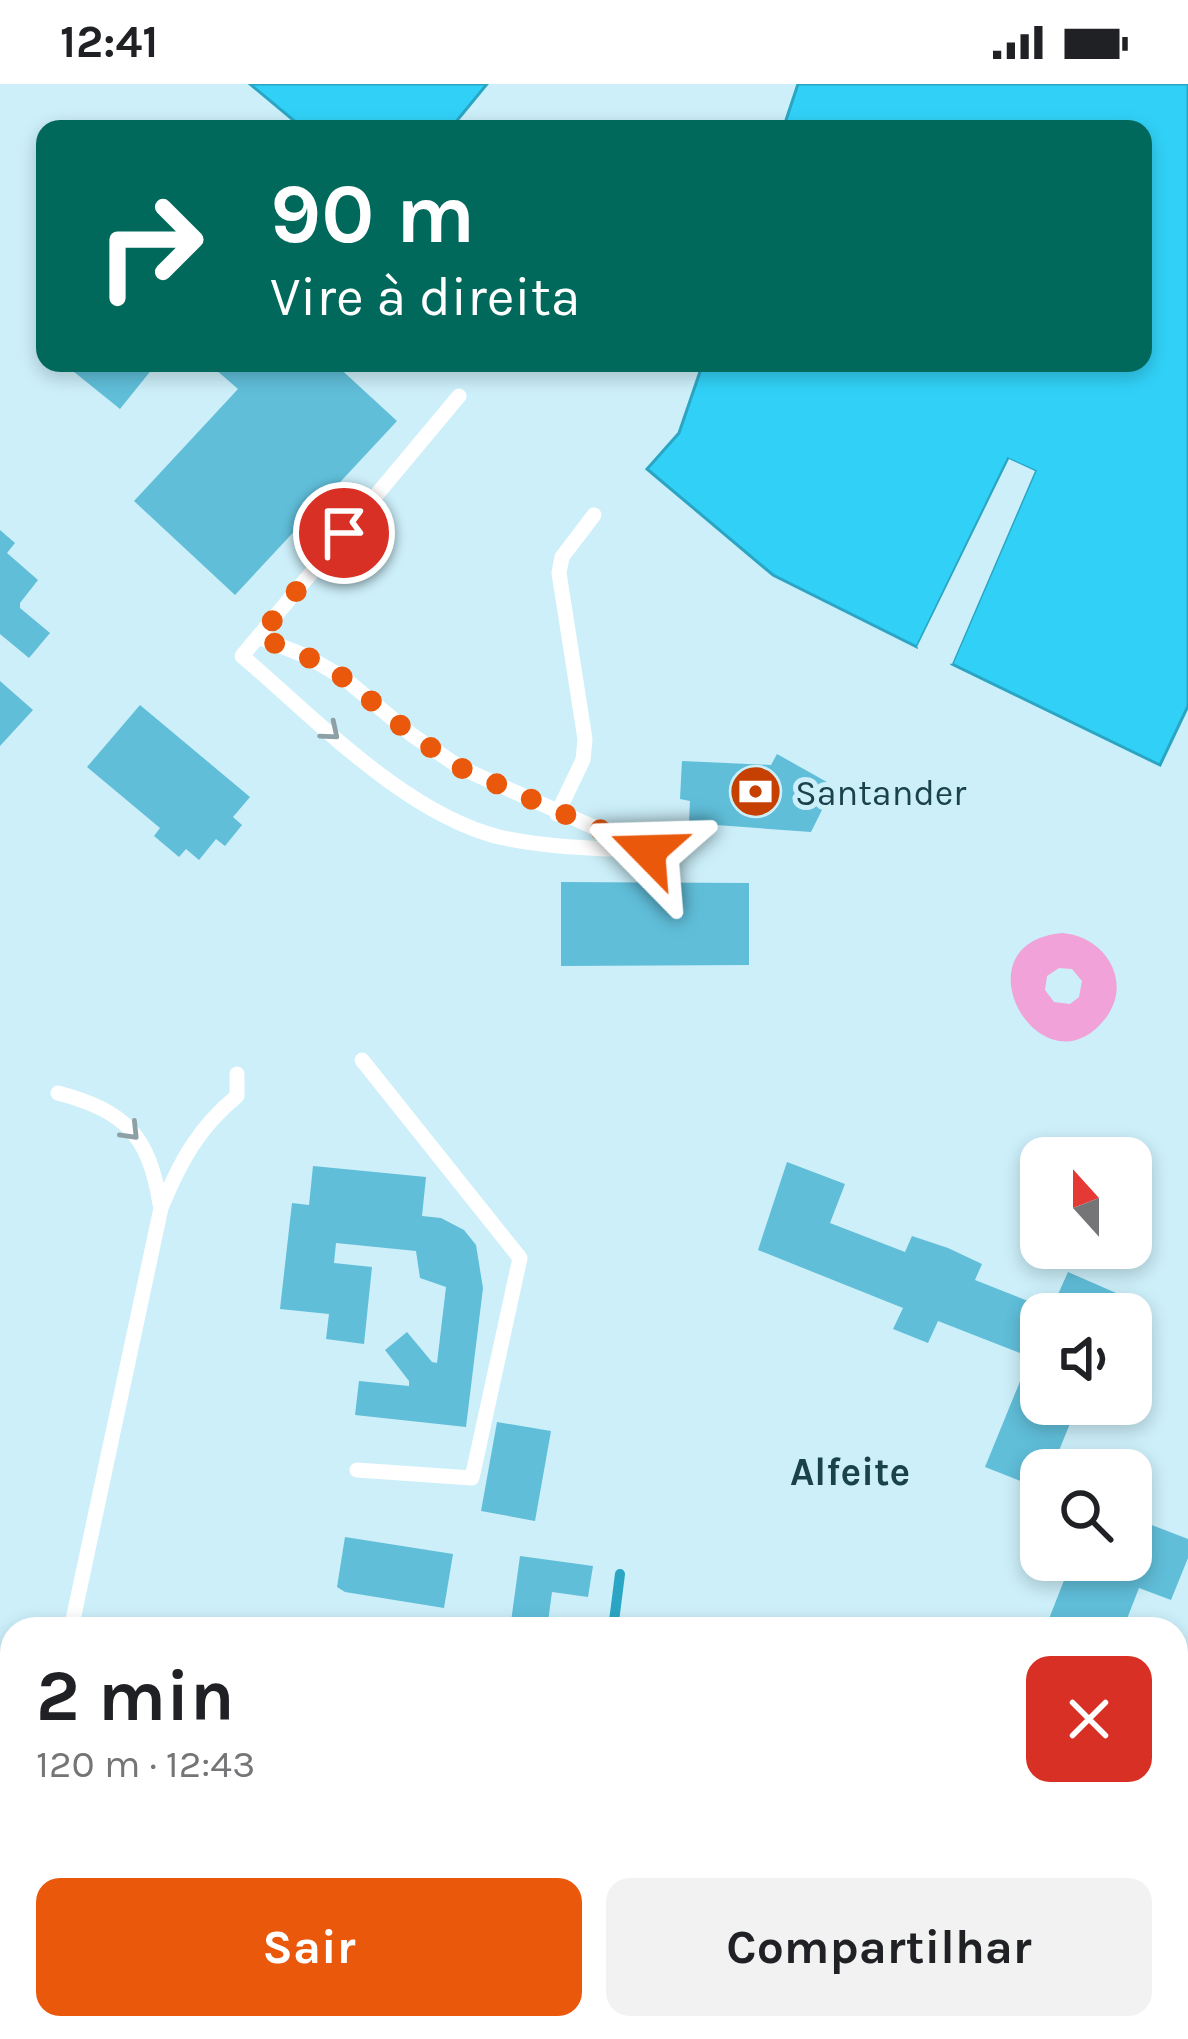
<!DOCTYPE html>
<html lang="pt">
<meta charset="utf-8">
<style>
:root{--surface:#fff;--page:#f2f2f2;--text:#202124;--muted:#757577;--accent:#ea580c}
body{margin:0;font-family:Karla,sans-serif;background:var(--page);color:var(--text);height:100vh;display:flex;flex-direction:column;font-size:45px;white-space:nowrap}
*{box-sizing:border-box;margin:0}
p{font-size:39px;color:var(--muted)}
.icon{flex:none;width:66px;height:66px;fill:none;stroke:currentColor;stroke-width:2;stroke-linecap:round;stroke-linejoin:round}
.map{position:relative;flex:1;overflow:hidden}
.side{position:absolute;left:0px;top:1533px;width:1188px;height:423px;display:flex;flex-direction:column;background:var(--surface);border-radius:36px 36px 0 0;box-shadow:0 6px 18px #0003}
.side>*{flex:none}
.guide{position:absolute;left:36px;top:36px;width:1116px;height:252px;border-radius:24px;box-shadow:0 6px 18px #0003;background:#00695c;color:#fff;overflow:hidden}
.needle{width:78px;rotate:339deg}
.buttons{position:absolute;left:1020px;top:1053px;display:grid;gap:24px}
.buttons a{display:grid;place-items:center;width:132px;height:132px;border-radius:24px;background:var(--surface);box-shadow:0 6px 18px #0003;font-size:60px}
.pin{position:absolute;display:grid;place-items:center;width:102px;height:102px;color:#fff;margin:-51px;border:6px solid #fff;border-radius:50%;box-shadow:0 3px 12px #0007}
.me{position:absolute;width:132px;margin:-66px;rotate:292deg;stroke-linejoin:round;filter:drop-shadow(0 0 9px #0008)}
.turn{display:flex;align-items:center;gap:42px;height:252px;padding:0 36px;font-size:54px}
.turn .icon{width:156px;height:156px;stroke-width:2.5}
.turn b{display:block;font-size:84px;line-height:102px}
.round{display:grid;place-items:center;flex:none;width:126px;height:126px;border-radius:24px;background:var(--page)}
.head{display:flex;align-items:center;justify-content:space-between;height:204px;padding:0 36px}
h1{font-size:72px;font-weight:700;line-height:90px}
.cta{display:flex;gap:24px;margin-top:auto;padding:24px 36px}
.cta a{flex:1;height:138px;border-radius:24px;background:var(--accent);color:#fff;font-size:48px;font-weight:700;line-height:138px;text-align:center}
.cta a+a{background:var(--page);color:var(--text)}
.status{display:flex;justify-content:space-between;align-items:center;height:84px;padding:0 60px;background:var(--surface);direction:ltr}
.status svg{height:33px;fill:currentColor}
.map>svg:first-child{display:block}
.green{fill:#f0a2d9;fill-rule:evenodd}
.water{fill:#31d1f7;stroke:#2aa6c4;stroke-width:3}
.pier{fill:#cceff9}
.lines{fill:none;stroke-linecap:round;stroke-linejoin:round}
.stream{stroke:#2aa6c4;stroke-width:10}
.building{fill:#60bed9}
.lane{stroke:#fff;stroke-width:15}
.oneway{stroke:#8ca0a6}
.route{stroke:#ea580c;stroke-width:21;stroke-dasharray:0 37.8}
.labels{text-anchor:middle;stroke-width:10;stroke-linejoin:round;paint-order:stroke}
.poi-label{font-size:36px;fill:#19424d;stroke:#cceff9;text-anchor:start}
.neighbourhood-label{font-size:39px;font-weight:bold;fill:#19424d;stroke:#cceff9}
</style>
<div class="status"><b>12:41</b><svg viewBox="0 0 49 12"><path d="M0 12V9h3v3zM5 12V6h3v6zM10 12V3h3v9zM15 12V0h3v12zM26 1h20v11H26zM47 4h2v5h-2z"/></svg></div>
<div class="map">
<svg width="1188" height="1955" viewBox="0 0 1188 1955">
<rect width="100%" height="100%" fill="#cceff9"/>
<path class="green" d="M1062 849C1105 852 1134 898 1105 935 1042 1014 953 860 1062 849ZM1059 884 1072 885 1082 897 1079 913 1070 920 1054 918 1045 906 1047 892Z"/>
<path class="water" d="M250 0H487L450 45H304Z
M798 0H1188V622L1160 681 952 580 1035 387 1008 375 917 563 773 491 647 385 679 349 703 279H1143V45H783Z"/>
<path class="pier" d="M1009 375 1035 387 952 580 946 577 1028 390 1011 382 922 566 917 563Z"/>
<g class="lines">
<path class="stream" d="M613 1545 620 1490
M558 1955 559 1944"/>
</g>
<path class="building" d="M63 279H157L120 325Z
M221 279H334L397 337 235 511 134 417 238 305 215 285Z
M0 446 15 459 7 469 38 496 20 519V524L50 549 29 574 0 550Z
M0 597 33 626 0 662Z
M140 621 250 713 233 733 242 741 225 762 216 755 199 776 186 765 179 773 154 752 160 744 87 683Z
M777 670 834 702 811 748 689 739 690 717 680 715 682 677 771 681Z
M561 798 749 799V881L561 882Z
M787 1078 845 1100 830 1139 905 1168 912 1152 948 1164 982 1180 975 1196 1051 1226 1068 1188 1123 1212 1115 1230H1041V1320H1078L1051 1386H1041V1405L985 1383 1030 1273 938 1237 928 1259 893 1245 903 1224 758 1166Z
M313 1082 426 1093 422 1132 441 1134 464 1146 476 1161 483 1204 466 1343 355 1331 359 1297 409 1302V1297L385 1266 407 1248 432 1278 437 1279 446 1203 420 1194 416 1167 336 1159 334 1179 372 1183 364 1260 326 1255 329 1230 280 1225 292 1119 309 1121Z
M497 1338 551 1347 535 1437 481 1427Z
M1131 1433 1188 1455V1474L1171 1516 1139 1504 1123 1545H1045L1072 1476H1131Z
M345 1453 453 1470 444 1524 345 1508 337 1503Z
M520 1472 593 1482 588 1513 552 1508 547 1545H510Z"/>
<g class="lines">
<path class="lane" d="M459 312 242 572C315 634 404 729 499 753 547 764 599 764 648 767
M258 553 306 572 344 594 412 651 461 684 634 761
M557 730 583 676 585 655 559 489 562 473 594 431
M58 1009C126 1027 149 1052 160 1120
M357 1386 472 1394 520 1174 362 976
M71 1545 161 1124C180 1078 198 1044 237 1012V990
M0 1878 12 1821"/>
</g>
<defs><path id="oneway-chevron" d="M-2-3.5L2.5 0L-2 3.5" fill="none" stroke-width="1.6" stroke-linecap="round" stroke-linejoin="round" transform="scale(3)"/></defs>
<g class="oneway">
<use href="#oneway-chevron" transform="translate(331 648) rotate(40)"/>
<use href="#oneway-chevron" transform="translate(131 1048) rotate(46)"/>
</g>
<g class="lines">
<path class="route" d="M344 449 259 553 306 572 344 594 412 651 461 684 648 767"/>
</g>
<defs>
<symbol id="bank-disc" viewBox="-11 -11 22 22"><circle r="9.5" fill="#c64002" stroke="#cceff9"/><path d="M-6-4H6V4H-6ZM0-2.3a2.3 2.3 0 1 0 0 4.6a2.3 2.3 0 1 0 0-4.6Z" fill="#fff"/></symbol>
</defs>
<g fill-rule="evenodd">
<use href="#bank-disc" x="726" y="678" width="59" height="59"/>
</g>
<g class="labels">
<g class="poi-label">
<text x="795" y="721">Santander</text>
</g>
<g class="neighbourhood-label">
<text x="850" y="1401">Alfeite</text>
</g>
</g>
</svg>
<div class="buttons">
<a><svg class="needle" viewBox="-14 -14 28 28"><path d="M0-13l5 13h-10z" fill="#e53935"/><path d="M0 13l5-13h-10z" fill="#757577"/></svg></a>
<a><svg class="icon" aria-label="sound" viewBox="0 0 24 24"><path d="M4 9h4l5-4v14l-5-4H4zM17 9q2 3 0 6"/></svg></a>
<a><svg class="icon" aria-label="search" viewBox="0 0 24 24"><circle cx="10" cy="10" r="6"/><path d="M15 15l6 6"/></svg></a>
</div>
<div class="pin" style="left:344px;top:449px;background:#d93025"><svg class="icon" aria-label="arrive" viewBox="0 0 24 24"><path d="M6 21V4h12l-3 4 3 4H6"/></svg></div>
<svg class="me" style="left:648px;top:767px" viewBox="-20 -20 40 40"><path d="M0-17L14 15 0 8-14 15z" fill="#ea580c" stroke="#fff" stroke-width="4"/></svg>
<div class="guide">
<div class="turn"><svg class="icon" aria-label="right" viewBox="0 0 24 24"><path d="M7 20v-9h11M14 6l5 5-5 5"/></svg><div><b>90 m</b>Vire à direita</div></div>
</div>
<section class="side">
<div class="head"><div><h1>2 min</h1><p>120 m · 12:43</p></div><a class="round" style="background:#d93025;color:#fff"><svg class="icon" aria-label="close" viewBox="0 0 24 24"><path d="M6 6l12 12M18 6L6 18"/></svg></a></div>
<div class="cta"><a>Sair</a><a>Compartilhar</a></div>
</section>
</div>
